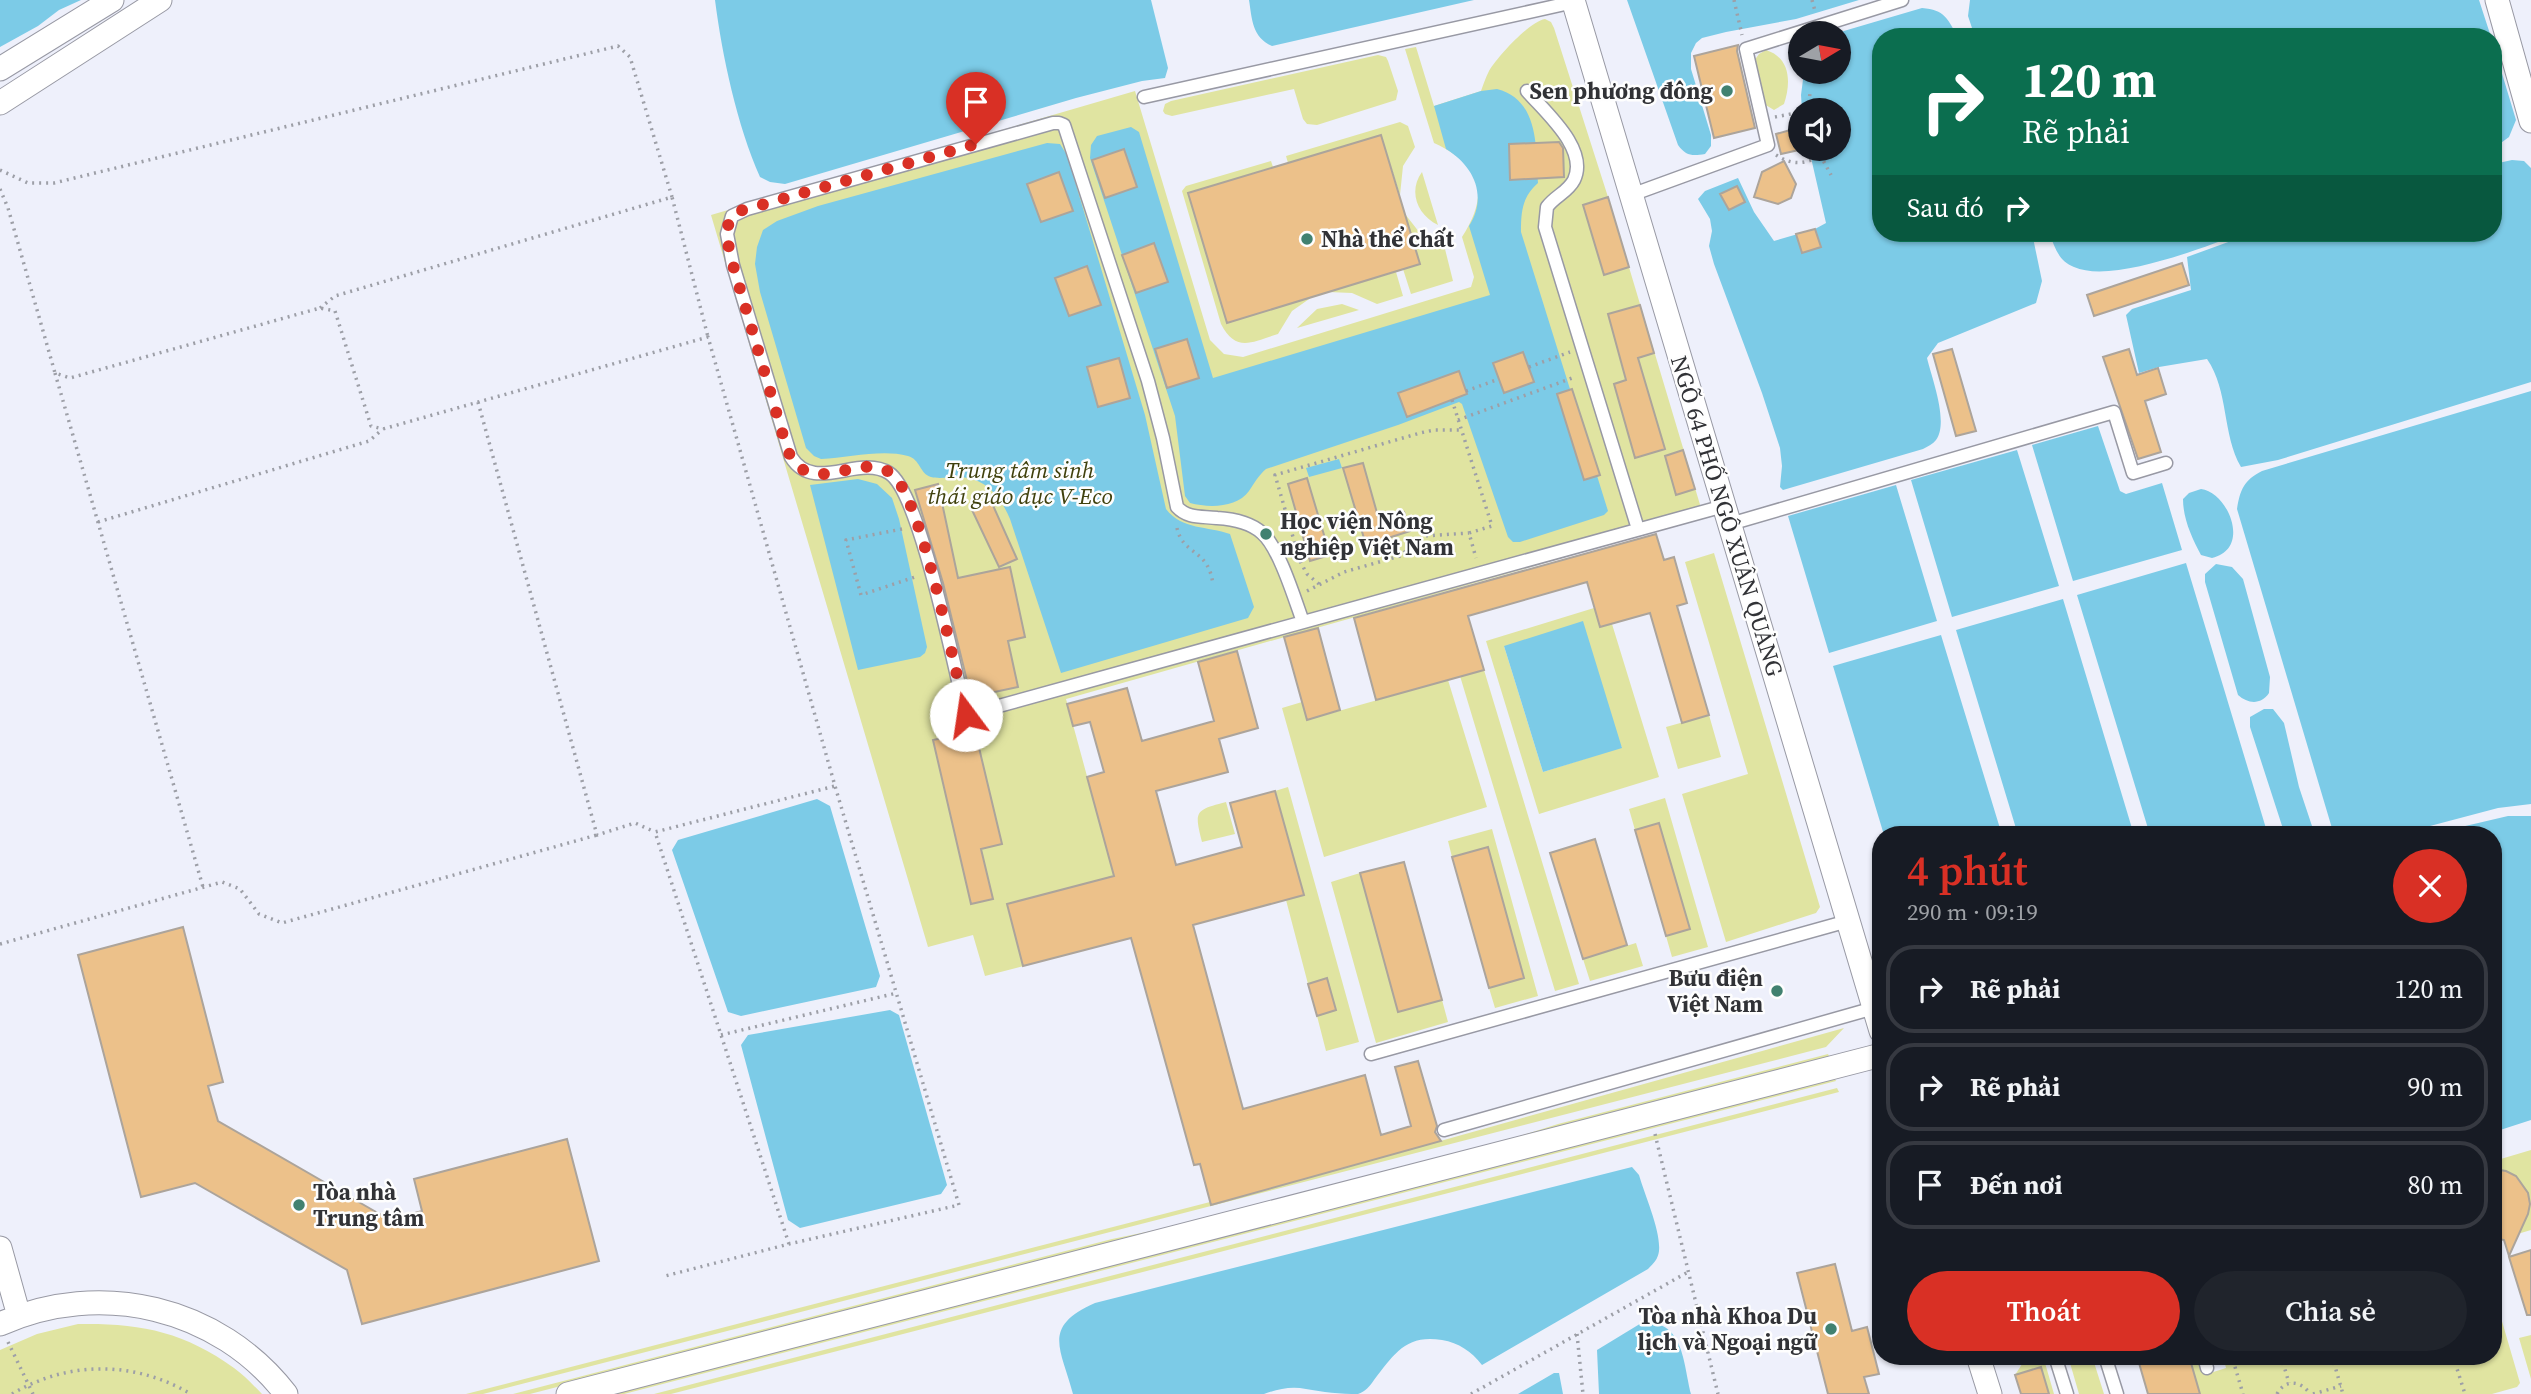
<!DOCTYPE html>
<html lang="vi">
<meta charset="utf-8">
<style>
:root{--surface:#171b24;--page:#20242c;--text:#f1f3f6;--muted:#9ea1a6;--line:#363941;--accent:#d93025}
body{margin:0;font-family:"Source Serif 4",serif;background:var(--page);color:var(--text);height:100vh;display:flex;flex-direction:column;font-size:26px;white-space:nowrap}
*{box-sizing:border-box;margin:0}
p{font-size:23px;color:var(--muted)}
.icon{flex:none;width:38px;height:38px;fill:none;stroke:currentColor;stroke-width:2;stroke-linecap:round;stroke-linejoin:round}
.map{position:relative;flex:1;overflow:hidden}
.sheet{position:absolute;left:1872px;top:826px;width:630px;height:539px;display:flex;flex-direction:column;background:var(--surface);border-radius:28px;box-shadow:0 2px 5px #0004}
.sheet>*{flex:none}
.banner{position:absolute;left:1872px;top:28px;width:630px;height:214px;border-radius:28px;box-shadow:0 2px 5px #0004;background:#0b6e4f;color:#fff;overflow:hidden}
.needle{width:46px;rotate:80deg}
.fabs{position:absolute;left:1788px;top:21px;display:grid;gap:14px}
.fabs a{display:grid;place-items:center;width:63px;height:63px;border-radius:50%;background:var(--surface);box-shadow:0 2px 5px #0004;font-size:35px}
.pin{position:absolute;display:grid;place-items:center;width:60px;height:60px;color:#fff;margin:-72px -30px;border-radius:50% 50% 50% 0;rotate:-45deg;box-shadow:0 0 7px #0007}
.pin .icon{rotate:45deg}
.me{position:absolute;width:77px;margin:-38px;rotate:346deg;stroke-linejoin:round;filter:drop-shadow(0 0 5px #0008)}
.turn{display:flex;align-items:center;gap:24px;height:147px;padding:0 35px;font-size:32px}
.turn .icon{width:91px;height:91px;stroke-width:2.5}
.turn b{display:block;font-size:49px;line-height:60px}
.then{display:flex;align-items:center;height:66px;padding:0 35px;background:#0003;gap:14px;font-size:26px}
.round{display:grid;place-items:center;flex:none;width:74px;height:74px;border-radius:37px;background:var(--page)}
.summary{display:flex;align-items:center;justify-content:space-between;height:119px;padding:0 35px}
h1{font-size:42px;font-weight:600;line-height:52px;color:var(--accent)}
.action{display:flex;gap:14px;margin-top:auto;padding:14px 35px}
.action a{flex:1;height:80px;border-radius:42px;background:var(--accent);color:#fff;font-size:28px;font-weight:600;line-height:80px;text-align:center}
.action a+a{background:var(--page);color:var(--text)}
ul{padding:0;list-style:none}
li{display:flex;align-items:center;gap:21px;height:88px;margin:0 14px 10px;padding:0 21px;border:4px solid var(--line);border-radius:28px}
li div{flex:1}
li b{display:block;font-size:26px}
li em{font-style:normal}
.map>svg:first-child{display:block}
.green{fill:#e0e4a1;fill-rule:evenodd}
.water{fill:#7ccbe7}
.building{fill:#ecc18a;stroke:#aca49b;stroke-width:2}
.lines{fill:none;stroke-linecap:round;stroke-linejoin:round}
.lane-casing{stroke:#9899a4;stroke-width:15}
.street-casing{stroke:#9899a4;stroke-width:25}
.path{stroke:#9d9fa7;stroke-width:3.5;stroke-dasharray:2 5;stroke-linecap:butt}
.lane{stroke:#fff;stroke-width:12}
.street{stroke:#fff;stroke-width:23}
.route{stroke:#d93025;stroke-width:12;stroke-dasharray:0 21.6}
.poi-dot{fill:#418170;stroke:#fefefe;stroke-width:2.5}
.labels{text-anchor:middle;stroke-width:5;stroke-linejoin:round;paint-order:stroke}
.poi-label{font-size:23px;font-weight:bold;fill:#313236;stroke:#fefefe;text-anchor:end}
.park-label{font-size:23px;font-style:italic;fill:#40410d;stroke:#fefefe}
.street-label{font-size:23px;fill:#313236;stroke:#fefefe}
</style>
<div class="map">
<svg width="2531" height="1394" viewBox="0 0 2531 1394">
<rect width="100%" height="100%" fill="#eef0fb"/>
<path class="green" d="M1545 19 1551 22 1554 28 1608 197 1704 518 1066 699 1131 938 985 976 973 935 928 947 711 215 1135 91 1210 340 1224 354 1243 357 1471 287 1474 277 1462 237C1490 193 1482 165 1434 143L1405 49 1416 47 1434 106 1481 91C1483 85 1486 77 1489 71 1498 56 1529 22 1545 19Z
M1766 50C1791 58 1791 83 1784 104L1774 110 1764 104 1754 61 1759 54Z
M1378 55 1386 57 1388 61 1398 91 1396 100 1317 125 1307 124 1303 119 1294 89 1172 116 1165 114 1163 111 1165 104 1171 101Z
M1400 122 1408 126 1415 147 1403 166 1400 195 1381 135 1288 163 1286 156Z
M1271 161 1273 167 1188 193 1227 322 1312 297 1292 311 1278 334C1252 342 1236 353 1221 324L1182 191 1186 186Z
M1422 172 1438 225C1417 215 1408 191 1422 172Z
M1405 214 1423 237 1445 249 1453 281 1411 294 1403 269 1420 264Z
M1396 272 1403 296 1377 304 1352 293 1328 292Z
M1342 304 1359 310 1297 328 1317 309Z
M1714 553 1820 907 1816 913 1726 942 1682 794 1748 774 1685 562Z
M1594 608 1600 627 1612 624 1659 777 1539 814 1486 641ZM1504 646 1622 747 1543 772Z
M1484 670 1579 984 1555 991 1460 676Z
M1448 680 1487 807 1324 857 1282 708 1302 702 1307 720Z
M1709 715 1721 757 1678 769 1666 727Z
M1288 787 1359 1042 1326 1051 1317 1016 1336 1010 1327 979 1308 984 1286 900 1304 895 1275 791Z
M1665 798 1708 947 1672 957 1666 936 1690 929 1658 823 1635 830 1629 809Z
M1226 802 1235 834 1202 842C1194 811 1195 810 1226 802Z
M1492 829 1538 996 1495 1008 1489 988 1524 978 1488 847 1452 857 1448 841Z
M1360 873 1442 1000 1448 1022 1376 1043 1331 882Z
M1636 943 1643 966 1590 981 1583 959Z
M1844 1028 1826 1047 483 1394H466L1210 1202 1212 1205Z
M1828 1054 1830 1058 1472 1151 1558 1124Z
M1834 1077 1836 1081 624 1394H607Z
M1837 1088 1839 1092 671 1394H654Z
M2531 1150V1230L2494 1241V1161Z
M1200 1221 530 1394H513L1112 1239Z
M2494 1294 2520 1383 2517 1387 2492 1394H2200L2189 1356H2198L2204 1375 2226 1368 2223 1356H2494Z
M78 1324C139 1323 183 1331 234 1368 244 1375 253 1385 262 1394H0V1350L37 1334Z
M2531 1335V1379L2519 1338Z
M2022 1356H2043L2054 1394H2049L2041 1367 2015 1375 2024 1361Z
M2068 1356H2092L2104 1394H2079Z"/>
<path class="water" d="M0 0H81L59 10 38 26 0 47Z
M715 0H1151L1168 68 1165 78 1142 81 1076 98 785 184 770 182 760 177C737 126 722 55 715 0Z
M1249 0H1474L1272 46C1252 37 1252 19 1249 0Z
M1627 0H1859L1796 19 1726 32 1702 38 1696 43 1691 53V69L1711 135V146L1705 154C1692 156 1686 156 1678 145Z
M1970 0H2479L2491 37H1975L1968 16Z
M1922 8C1945 10 1947 18 1958 37H1881V233H2032L2042 281 2036 303 1938 343 1927 358C1932 379 1949 422 1936 440 1933 444 1928 446 1923 449L1783 490 1780 487 1782 466 1780 448 1762 393 1714 264 1709 246 1712 231 1710 219 1698 199 1705 191 1738 178 1754 212 1774 241 1815 229 1826 223 1809 149H1839V110H1802L1801 95 1804 72H1839V33H1837Z
M2494 47 2516 120 2509 137 2494 148Z
M1497 89C1539 100 1536 147 1538 183 1522 197 1521 212 1521 232L1608 511 1604 515 1520 542H1513L1508 537 1462 404 1459 402 1398 425 1266 469C1258 476 1255 482 1249 491 1237 508 1209 508 1190 503L1185 496 1175 416 1090 158 1091 145 1097 136 1131 127 1139 132 1213 378 1490 295 1469 226C1488 196 1474 166 1446 149L1434 106 1481 91Z
M1047 143 1060 144 1067 155 1145 415 1166 509C1182 530 1208 526 1230 534L1254 607 1248 618 1061 673 1010 519C1000 496 986 478 959 477 950 477 939 479 931 477 920 474 920 459 908 456 881 449 849 458 821 459L814 456 806 448 760 292 755 264 757 247 763 230 777 221 818 206Z
M2512 160 2524 161 2531 168V382L2278 460 2241 467C2222 434 2229 391 2207 359L2159 367 2139 373 2126 315 2132 309 2191 290 2187 257 2253 233H2494V164Z
M2049 233H2243C2204 247 2112 284 2074 267 2058 261 2055 247 2049 233Z
M2531 391V804L2498 808 2396 835H2334L2237 509C2240 490 2244 480 2262 471Z
M2098 426 2120 491 2126 494 2162 483 2182 550 2073 581 2032 445Z
M2017 450 2059 586 1952 617 1911 480Z
M1339 459 1342 468 1309 477 1306 468Z
M858 479 877 484 892 498 899 519 927 647 925 653 920 657 858 670 810 485Z
M1896 485 1937 621 1829 653 1788 516Z
M2201 489C2228 492 2252 549 2212 558L2201 555C2192 538 2183 519 2183 499L2189 493Z
M2186 563 2268 835H2150L2077 595Z
M2216 564 2232 567 2243 579 2270 677 2269 693C2261 705 2248 704 2238 695L2205 582V574Z
M2063 599 2134 835H2018L1956 630Z
M1583 621 1622 748 1543 772 1504 646Z
M1941 635 2002 835H1884L1833 666Z
M2264 709H2273L2284 723 2299 787 2312 826 2306 835H2285L2250 727V717Z
M817 799 830 806 880 976 876 987 741 1016 728 1012 672 850 678 840Z
M2508 816H2531V1120L2494 1132V835H2427Z
M890 1010 899 1015 947 1185 941 1194 800 1228 788 1220 741 1045 748 1035Z
M1632 1167 1639 1175C1645 1196 1661 1231 1659 1251 1658 1259 1654 1263 1648 1269L1482 1365C1471 1351 1459 1343 1442 1340 1406 1334 1394 1354 1374 1380 1370 1386 1365 1392 1358 1394 1341 1394 1322 1392 1306 1389 1291 1386 1278 1389 1264 1394H1073C1061 1348 1041 1327 1095 1303Z
M1643 1322C1684 1321 1683 1362 1691 1394H1599L1597 1350Z
M1554 1373H1559L1563 1394H1518Z"/>
<path class="building" d="M1738 45 1737 51 1755 128 1714 138 1694 56Z
M1794 129 1799 150 1781 154 1776 134Z
M1381 135 1420 264 1227 323 1188 193Z
M1559 142 1563 148 1564 177 1510 180 1509 144Z
M1124 149 1137 187 1105 198 1092 160Z
M1784 161 1796 184 1791 198 1778 204 1754 197 1762 172Z
M1059 172 1073 211 1041 222 1027 184Z
M1737 186 1745 202 1729 210 1720 194Z
M1608 197 1629 267 1604 275 1583 205Z
M1815 229 1821 247 1802 253 1796 234Z
M1154 243 1168 282 1136 293 1122 255Z
M2182 263 2189 285 2094 316 2087 295Z
M1087 266 1101 305 1069 316 1055 278Z
M1640 305 1654 353 1638 358 1665 449 1635 458 1614 384 1626 380 1608 314Z
M1187 339 1199 378 1167 388 1155 349Z
M1952 349 1976 431 1956 436 1933 354Z
M2129 349 2137 375 2158 368 2166 394 2145 401 2161 452 2138 459 2103 357Z
M1523 352 1534 382 1504 393 1493 363Z
M1119 358 1130 398 1098 407 1087 367Z
M1459 371 1467 394 1407 417 1398 393Z
M1572 389 1600 475 1584 480 1557 394Z
M1683 450 1695 489 1676 495 1665 456Z
M1363 463 1379 520 1404 512 1410 531 1366 545 1343 468Z
M1307 478 1330 555 1310 561 1288 484Z
M938 484 958 578 1010 567 1025 637 1008 641 1018 687 971 697 943 583 915 490Z
M991 501 1017 559 999 567 972 510Z
M1656 534 1664 560 1674 557 1687 603 1677 606 1709 715 1682 723 1650 613 1600 627 1587 582 1468 616 1484 670 1376 700 1354 618Z
M1318 628 1340 710 1307 720 1284 637Z
M1237 651 1258 728 1219 739 1228 772 1156 791 1176 865 1242 847 1230 803 1275 791 1304 895 1193 925 1243 1109 1365 1075 1381 1135 1411 1126 1395 1067 1418 1061 1437 1126 1435 1132 1441 1141 1211 1205 1200 1164 1194 1165 1131 938 1023 966 1007 904 1114 876 1087 777 1104 772 1090 722 1073 726 1067 704 1127 688 1142 741 1214 721 1198 662Z
M975 731 1002 844 981 849 993 899 971 904 933 740Z
M1659 823 1690 929 1666 936 1635 830Z
M1595 839 1627 945 1583 959 1550 853Z
M1488 847 1524 978 1489 988 1452 857Z
M1404 862 1442 1000 1398 1012 1360 873Z
M183 927 223 1082 208 1086 218 1121 390 1220 422 1211 414 1179 567 1139 599 1261 362 1324 347 1270 195 1183 141 1197 78 955Z
M1327 978 1336 1010 1317 1016 1308 984Z
M2494 1169 2506 1171 2516 1176 2528 1193 2530 1204 2528 1214 2509 1256 2504 1240 2494 1238Z
M2531 1250V1315H2527L2509 1257Z
M1835 1264 1852 1331 1867 1327 1879 1374 1864 1377 1869 1394H1828L1797 1273Z
M2137 1356H2189L2200 1394H2148Z
M2041 1367 2049 1394H2021L2015 1375Z"/>
<g class="lines">
<defs>
<path id="lane" d="M1527 91C1545 112 1589 149 1574 180 1568 192 1555 196 1547 207L1545 227 1638 529
M1144 97 1574 2
M1631 195 1768 145 1746 49 1902 0
M1730 524 2114 412 2133 473 2166 463
M1303 622C1295 600 1279 547 1262 533 1250 522 1233 519 1217 518 1202 516 1188 519 1177 507L1163 438 1148 381 1064 125 1059 123H1053L747 209 732 216 727 234 733 265 791 457C814 494 858 454 889 473 920 492 955 672 966 715L1724 506
M1371 1054 1848 921
M1444 1130 1874 1008
M2055 1356 2067 1394
M2105 1356 2117 1394
M2204 1356 2207 1368"/>
<path id="street" d="M1573 0 1881 1031
M2497 0 2531 121
M0 69 112 0
M0 103 160 0
M0 1248 19 1316
M0 1324C100 1279 219 1307 286 1394
M1978 1356 1990 1394
M568 1394 1881 1055"/>
</defs>
<use href="#lane" class="lane-casing"/>
<use href="#street" class="street-casing"/>
<path class="path" d="M1734 0 1742 35
M1812 0 1815 11
M1808 110 1810 93
M1775 117 1801 112
M1817 149 1831 175
M1776 155C1792 165 1803 165 1820 156
M0 170 28 183H54L618 46 630 57 672 197
M0 189 8 208 55 373 70 378 320 308 335 311 371 426 383 429 708 337 835 786 959 1205 789 1244 665 1276
M320 308 335 296 672 197 708 337
M1529 367 1570 352
M55 373 203 887
M1466 391 1499 379
M1452 400 1492 526 1469 533 1476 558
M478 402 597 835 635 823 655 832
M1458 420 1575 377
M98 522 369 441 383 429
M1177 528C1183 556 1209 548 1213 585
M902 529 846 540 861 595 918 576
M1319 584 1307 574 1300 561 1275 475 1420 433 1434 430H1461
M1307 591 1344 572 1400 556 1424 536 1469 533
M0 944 222 882 240 889 259 914 282 923 597 835
M721 1035 897 993
M1655 1134 1718 1394
M789 1244 655 832 835 786
M1577 1334 1583 1394
M8 1342 33 1394
M2281 1356 2289 1383
M2332 1356 2343 1394
M2453 1356 2465 1394
M2233 1360 2243 1394
M12 1394C69 1360 135 1361 191 1394
M1471 1394 1688 1272
M2277 1394C2285 1379 2301 1380 2310 1394
M2313 1394 2341 1386"/>
<use href="#lane" class="lane"/>
<use href="#street" class="street"/>
</g>
<g class="lines">
<path class="route" d="M966 715C955 671 921 496 892 474 857 448 811 504 787 449L733 265C729 247 721 226 736 212L976 144"/>
</g>
<g class="poi-dot">
<circle cx="1727" cy="91" r="7"/>
<circle cx="1307" cy="239" r="7"/>
<circle cx="1266" cy="534" r="7"/>
<circle cx="1777" cy="991" r="7"/>
<circle cx="299" cy="1205" r="7"/>
<circle cx="1831" cy="1329" r="7"/>
</g>
<g class="labels">
<g class="poi-label">
<text x="1713" y="99">Sen phương đông</text>
<text x="1321" y="247" text-anchor="start">Nhà thể chất</text>
<text x="1280" y="529" text-anchor="start">Học viện Nông<tspan x="1280" dy="26">nghiệp Việt Nam</tspan></text>
<text x="1763" y="986">Bưu điện<tspan x="1763" dy="26">Việt Nam</tspan></text>
<text x="313" y="1200" text-anchor="start">Tòa nhà<tspan x="313" dy="26">Trung tâm</tspan></text>
<text x="1817" y="1324">Tòa nhà Khoa Du<tspan x="1817" dy="26">lịch và Ngoại ngữ</tspan></text>
</g>
<g class="park-label">
<text x="1020" y="478">Trung tâm sinh<tspan x="1020" dy="26">thái giáo dục V-Eco</tspan></text>
</g>
<g class="street-label">
<text transform="translate(1727 516) rotate(73)" y="8">NGÕ 64 PHỐ NGÔ XUÂN QUẢNG</text>
</g>
</g>
</svg>
<div class="fabs">
<a><svg class="needle" viewBox="-14 -14 28 28"><path d="M0-13l5 13h-10z" fill="#e53935"/><path d="M0 13l5-13h-10z" fill="#9ea1a6"/></svg></a>
<a><svg class="icon" aria-label="sound" viewBox="0 0 24 24"><path d="M4 9h4l5-4v14l-5-4H4zM17 9q2 3 0 6"/></svg></a>
</div>
<div class="pin" style="left:976px;top:144px;background:#d93025"><svg class="icon" aria-label="arrive" viewBox="0 0 24 24"><path d="M6 21V4h12l-3 4 3 4H6"/></svg></div>
<svg class="me" style="left:966px;top:715px" viewBox="-20 -20 40 40"><circle r="19" fill="#fff"/><path d="M0-13L10 11 0 6-10 11z" fill="#d93025"/></svg>
<div class="banner">
<div class="turn"><svg class="icon" aria-label="right" viewBox="0 0 24 24"><path d="M7 20v-9h11M14 6l5 5-5 5"/></svg><div><b>120 m</b>Rẽ phải</div></div>
<div class="then">Sau đó<svg class="icon" aria-label="right" viewBox="0 0 24 24"><path d="M7 20v-9h11M14 6l5 5-5 5"/></svg></div>
</div>
<section class="sheet">
<div class="summary"><div><h1>4 phút</h1><p>290 m · 09:19</p></div><a class="round" style="background:#d93025;color:#fff"><svg class="icon" aria-label="close" viewBox="0 0 24 24"><path d="M6 6l12 12M18 6L6 18"/></svg></a></div>
<ul>
<li><svg class="icon" aria-label="right" viewBox="0 0 24 24"><path d="M7 20v-9h11M14 6l5 5-5 5"/></svg><div><b>Rẽ phải</b></div><em>120 m</em></li>
<li><svg class="icon" aria-label="right" viewBox="0 0 24 24"><path d="M7 20v-9h11M14 6l5 5-5 5"/></svg><div><b>Rẽ phải</b></div><em>90 m</em></li>
<li><svg class="icon" aria-label="arrive" viewBox="0 0 24 24"><path d="M6 21V4h12l-3 4 3 4H6"/></svg><div><b>Đến nơi</b></div><em>80 m</em></li>
</ul>
<div class="action"><a>Thoát</a><a>Chia sẻ</a></div>
</section>
</div>
